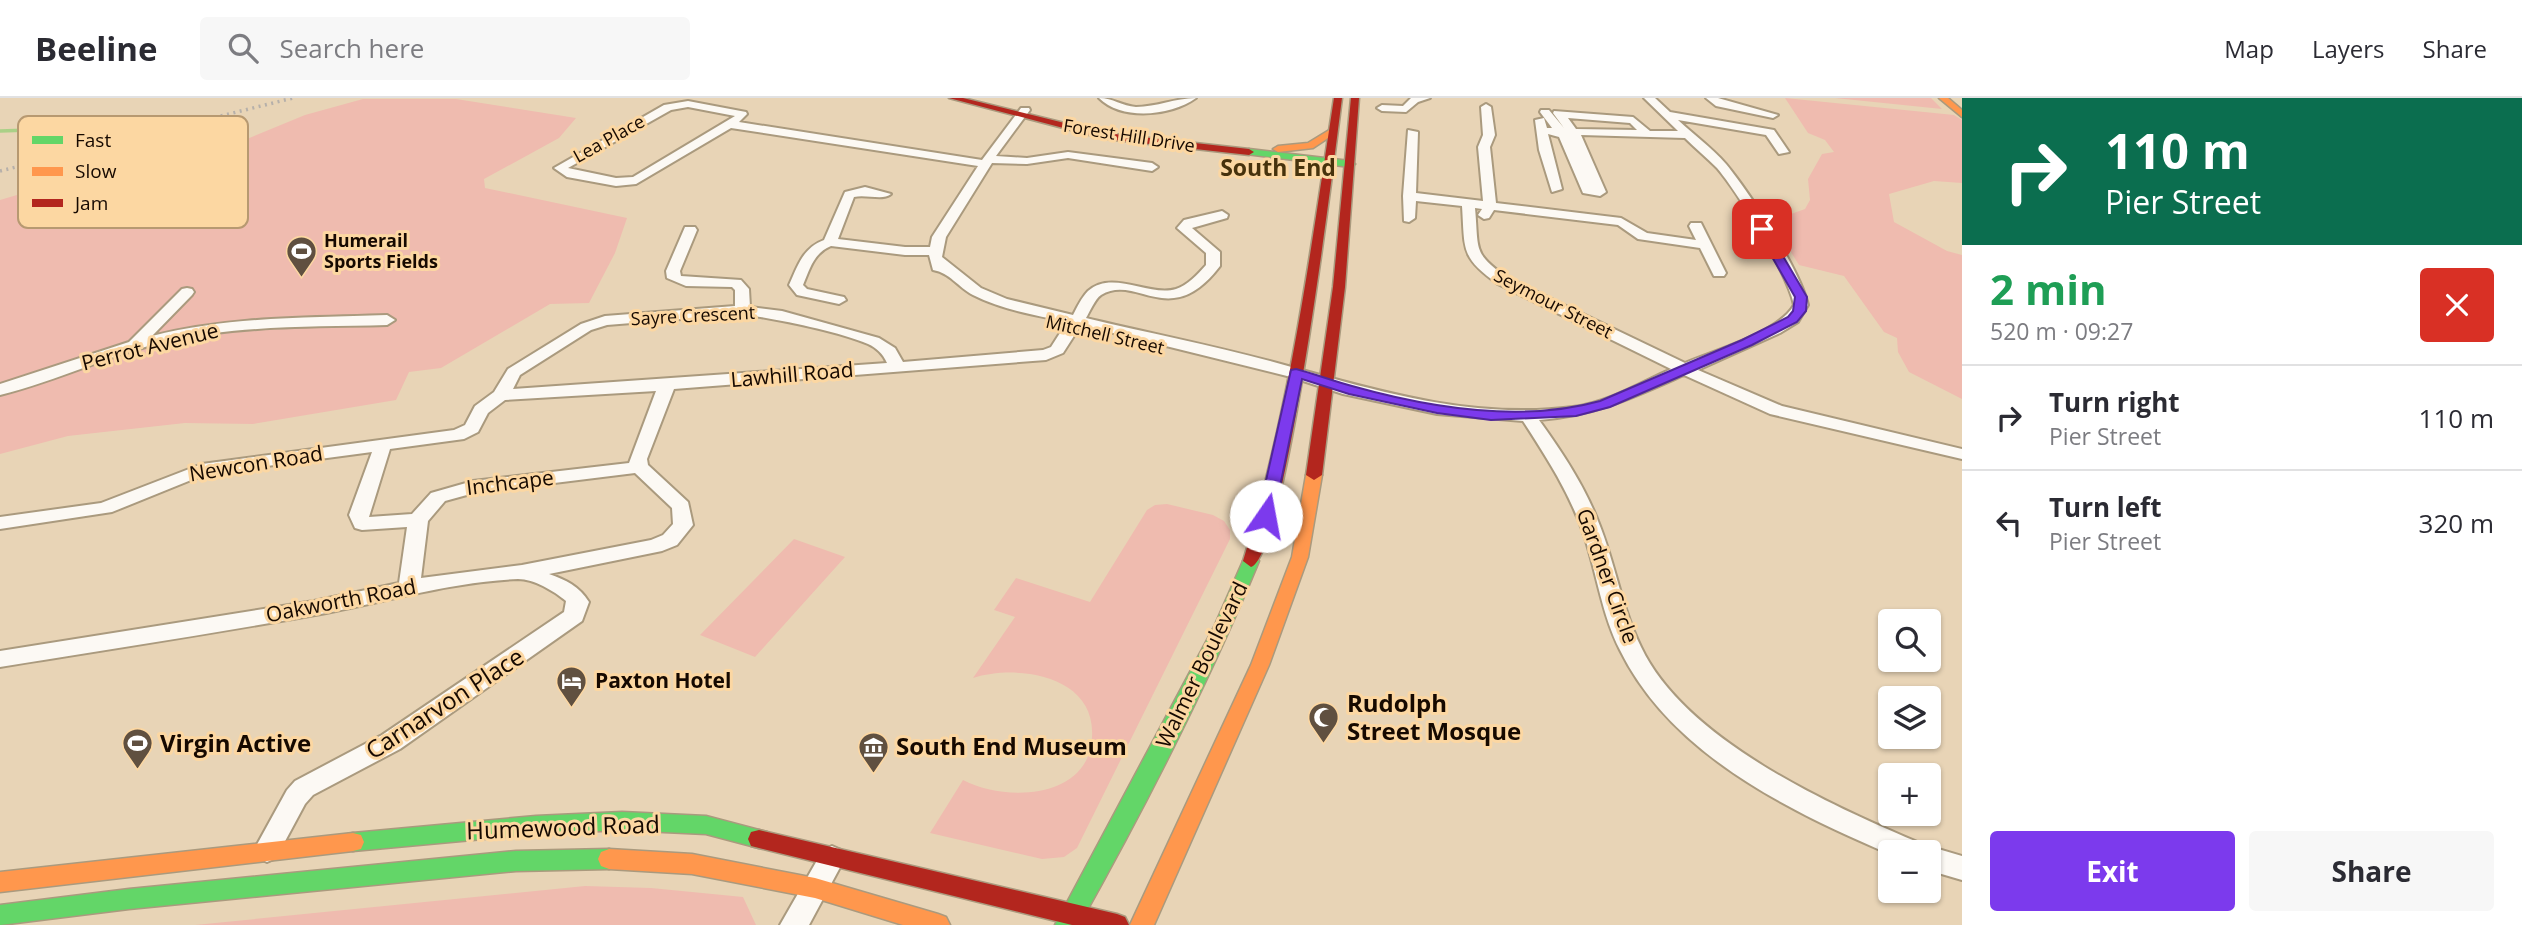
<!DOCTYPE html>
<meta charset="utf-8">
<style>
:root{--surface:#fff;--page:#f7f7f7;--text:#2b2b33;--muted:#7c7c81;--line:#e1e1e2;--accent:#7c3aed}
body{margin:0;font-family:"Open Sans",sans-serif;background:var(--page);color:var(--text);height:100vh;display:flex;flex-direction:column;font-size:26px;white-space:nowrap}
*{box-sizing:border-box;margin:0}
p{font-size:23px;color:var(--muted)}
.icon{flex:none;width:38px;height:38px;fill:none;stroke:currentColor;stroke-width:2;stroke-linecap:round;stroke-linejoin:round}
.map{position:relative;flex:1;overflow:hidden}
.drawer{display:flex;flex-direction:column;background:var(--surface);width:560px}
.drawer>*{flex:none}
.guide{background:#0b6e4f;color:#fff;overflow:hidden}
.buttons{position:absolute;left:1878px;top:511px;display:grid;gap:14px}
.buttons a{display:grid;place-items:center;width:63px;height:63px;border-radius:7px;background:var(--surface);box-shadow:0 2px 5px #0004;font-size:35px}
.pin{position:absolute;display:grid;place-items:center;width:60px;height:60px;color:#fff;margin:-30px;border-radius:14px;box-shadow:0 4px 10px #0006}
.me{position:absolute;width:77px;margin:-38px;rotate:12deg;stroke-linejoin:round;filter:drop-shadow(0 0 5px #0008)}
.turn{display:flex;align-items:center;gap:24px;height:147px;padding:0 28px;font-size:32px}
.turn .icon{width:91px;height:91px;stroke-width:2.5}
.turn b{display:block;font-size:49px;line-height:60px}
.round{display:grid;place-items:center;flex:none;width:74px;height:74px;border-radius:7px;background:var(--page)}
.overview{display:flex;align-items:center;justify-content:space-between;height:119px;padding:0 28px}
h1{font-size:42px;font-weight:700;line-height:52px;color:#1e9e55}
.primary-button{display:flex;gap:14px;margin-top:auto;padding:14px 28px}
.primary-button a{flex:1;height:80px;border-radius:7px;background:var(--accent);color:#fff;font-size:28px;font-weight:700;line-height:80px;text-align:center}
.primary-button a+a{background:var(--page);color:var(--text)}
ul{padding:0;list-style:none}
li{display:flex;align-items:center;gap:21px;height:105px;padding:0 28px;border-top:2px solid var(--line)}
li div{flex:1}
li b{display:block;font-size:26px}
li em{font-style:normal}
header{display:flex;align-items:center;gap:42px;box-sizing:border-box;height:98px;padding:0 35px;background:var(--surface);border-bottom:2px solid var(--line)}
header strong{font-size:33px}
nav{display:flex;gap:38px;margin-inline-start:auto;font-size:24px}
.search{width:490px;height:63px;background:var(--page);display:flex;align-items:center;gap:18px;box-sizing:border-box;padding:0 24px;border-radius:7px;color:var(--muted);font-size:26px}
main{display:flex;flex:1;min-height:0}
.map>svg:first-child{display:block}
.green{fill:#efbbaf}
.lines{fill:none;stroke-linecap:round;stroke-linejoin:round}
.stream{stroke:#aad087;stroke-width:3.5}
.street-casing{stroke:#aa9a7e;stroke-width:4}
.fast-casing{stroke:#aa9a7e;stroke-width:3}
.slow-casing{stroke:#aa9a7e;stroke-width:3}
.jam-casing{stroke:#aa9a7e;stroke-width:3}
.street{fill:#fcf9f4;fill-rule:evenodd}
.fast{fill:#63d668;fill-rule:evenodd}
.slow{fill:#ff974d;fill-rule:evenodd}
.jam{fill:#b3261e;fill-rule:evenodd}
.rail{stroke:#b6b0aa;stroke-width:3.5;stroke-dasharray:2 4.5;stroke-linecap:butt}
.route{fill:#7c3aed;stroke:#51269a;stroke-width:2}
.labels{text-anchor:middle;stroke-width:6;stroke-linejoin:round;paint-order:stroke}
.far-street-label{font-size:18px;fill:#160900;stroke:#fcd7a2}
.far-poi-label{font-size:18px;font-weight:bold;fill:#160900;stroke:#fcd7a2;text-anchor:start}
.street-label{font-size:21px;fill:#160900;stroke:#fcd7a2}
.poi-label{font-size:21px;font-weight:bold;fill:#160900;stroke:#fcd7a2;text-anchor:start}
.far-district-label{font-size:23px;font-weight:bold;fill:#47320c;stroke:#fcd7a2}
.near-street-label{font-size:24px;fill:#160900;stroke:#fcd7a2}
.near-poi-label{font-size:24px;font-weight:bold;fill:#160900;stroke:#fcd7a2;text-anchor:start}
.key{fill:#fcd7a2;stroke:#b79971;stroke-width:2}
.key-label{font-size:19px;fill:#160900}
</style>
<header>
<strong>Beeline</strong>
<div class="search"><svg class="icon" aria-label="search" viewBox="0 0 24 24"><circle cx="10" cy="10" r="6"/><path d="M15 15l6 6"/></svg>Search here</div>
<nav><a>Map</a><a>Layers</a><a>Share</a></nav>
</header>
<main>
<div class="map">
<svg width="1962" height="827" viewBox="0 0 1962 827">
<rect width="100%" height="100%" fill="#e8d4b6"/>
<path class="green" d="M1785 0 1954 17 1962 22V85L1934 83 1889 96 1894 124 1947 153 1962 157V301L1909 274 1898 254 1897 240 1884 234 1844 178 1799 167 1769 119 1780 120 1805 111 1810 102 1808 81 1822 56 1834 54 1825 42 1808 35Z
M1835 0H1931L1942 11Z
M363 1H456L576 20 559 40 484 81 485 90 627 120 615 155 589 205 550 206 441 270 409 274 396 302 253 326 185 325 68 338 0 356V102L44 89 206 58 305 17Z
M1167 406 1213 417 1224 423 1230 432V441L1077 750 1064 759 1042 761 930 735 963 682C1005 704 1089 702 1092 639 1096 577 1017 566 973 580L1015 519 994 512 1016 480 1090 504 1147 412 1155 407Z
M794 441 845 459 755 559 700 537Z
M585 788 651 790 743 799 756 827H195Z"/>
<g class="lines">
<path class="stream" d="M0 33 121 29 171 22"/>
<defs>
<path id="street" d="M1099 0C1113 0 1122 8 1136 9 1157 9 1175 0 1196 0 1171 18 1122 23 1099 0Z
M1411 0H1430L1418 4 1406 14 1382 13 1377 10 1382 7 1403 8Z
M1644 0H1655L1670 14 1774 32 1789 54 1779 56 1766 37 1678 22C1694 37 1711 49 1726 66 1750 95 1800 172 1808 207L1798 224 1780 235 1698 272 1782 308 1962 351V361L1770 316 1684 277C1632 300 1597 317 1539 322 1562 354 1584 387 1598 423 1615 464 1621 508 1641 549 1685 642 1831 708 1922 746L1924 750 1928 748 1962 758V782L1928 772V754H1890V756C1789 713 1671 656 1620 552 1602 517 1597 477 1585 440 1571 397 1547 360 1523 323L1437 316 1343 296 1291 279 1081 227 1063 255 1046 262 674 291 647 361 648 367 688 404 693 427 677 447 662 453 549 476C566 482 579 488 589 504L582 523 400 651 313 697 305 706 276 760 267 764 258 760 254 752 287 692 295 683 382 637 564 514 566 503C554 493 534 481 518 481 449 484 382 505 315 517 210 536 105 552 0 569V553L314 503 399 485 407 429 362 432 355 430 349 417 372 354 206 376 112 414 0 431V419L101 405 202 366 454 332 465 327 475 308 494 294 508 271 581 226 605 218 735 208V192L732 189 686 188 667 180 666 173 685 129H695L697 132 680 173 681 178 741 182 749 191 750 209 782 213 879 240 895 250 903 264 1043 252 1051 249 1067 224C1036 217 1002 212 973 197 958 189 950 175 933 172L929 157H905L831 148C814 155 810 170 803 187L807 191 844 199 846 202 839 206 797 197 789 187C798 167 803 150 824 142L845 94 865 89 891 96C883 103 866 96 854 99L838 141 905 149H930L932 139 978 68 731 30 636 86 616 88 567 79 554 70 664 7 688 3 746 14 747 16 739 24 982 62 1021 10H1029L1030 12 996 58 1027 60 1068 54 1152 65 1158 69 1152 73 1068 60 1027 66 992 65 946 139 942 159 981 190 1007 201 1073 217C1077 209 1082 199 1088 193 1112 171 1149 199 1176 191 1188 187 1197 177 1206 167V155L1177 130 1184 122 1222 113 1228 117 1227 120 1192 130 1220 154V168C1170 234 1137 175 1101 197 1095 201 1090 213 1086 220 1157 237 1231 251 1302 272 1391 297 1480 321 1573 309 1607 305 1640 285 1671 271L1498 186C1460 159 1465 152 1462 108L1416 103 1415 120 1409 124 1404 123 1403 98 1408 32 1418 34 1416 95 1483 103 1478 49 1483 37 1481 9 1486 6 1491 9 1495 37 1490 49 1496 105 1621 120 1647 135 1696 142 1689 128 1691 125H1701L1726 175 1724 178H1714L1700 150 1638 141 1618 127 1494 112 1489 120 1484 121 1478 117 1482 111 1475 110C1479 152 1472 155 1508 180L1685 265C1715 252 1778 235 1794 207 1787 175 1739 96 1717 70 1707 60 1695 50 1685 40L1581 37 1606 94 1600 98 1583 95 1559 39 1548 36 1562 91 1552 94 1539 52 1535 22 1544 20 1547 30H1552L1540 14 1541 12H1549L1564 30 1553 15 1554 13 1633 19 1650 33H1678ZM688 9 735 18 633 79 616 80 568 70 671 12ZM1568 20 1630 25 1637 32 1576 31ZM743 216C779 222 834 232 868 246 877 250 883 256 887 265L513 291 520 277 591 232 607 227ZM656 293 629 365 473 383 431 395 412 416 369 419 390 351 464 341 478 334 488 315 505 302ZM635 375 672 410 673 426 663 437 651 442 522 467 421 480 428 423 445 403 474 395Z
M1706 0H1718L1778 17 1773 20 1716 8Z
M187 190 192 191 194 194 192 197 152 238C230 218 308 220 387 217L395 222 387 227C313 229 241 227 168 243 111 256 57 283 0 297V286L129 244 182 191Z
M832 748 841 752 845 760 809 827H780L823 752Z"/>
<path id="fast" d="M1249 51 1350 63 1355 66 1350 69 1246 56 1244 54Z
M1251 457 1259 463C1208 587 1145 709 1079 827H1055L1214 529 1243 463Z
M622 714 706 718 767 734 770 741 767 748 759 750 706 736 622 732 536 736 353 753 345 751 342 744 345 737 353 735 536 718Z
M609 751 617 754 620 761 617 768 609 771 516 773 129 811 0 827V807L129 791 516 753Z"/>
<path id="slow" d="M1939 0H1948L1962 12V19Z
M1331 31 1336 34 1334 36 1313 50 1278 54 1273 51 1278 48 1308 45Z
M1314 372 1322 377 1308 459 1269 567 1154 827H1130L1251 567 1292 459 1306 377Z
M353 735 361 737 364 744 361 751 353 753 0 794V774Z
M609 751 692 756 815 780 938 816 946 819 950 827H903L815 800 692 776 609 771 601 768 598 761 601 754Z"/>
<path id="jam" d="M949 0H963L1105 35 1249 51 1254 54 1249 57 1105 41Z
M1334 0H1342C1335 55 1286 459 1251 469L1243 463C1290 312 1310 156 1334 0Z
M1351 0H1359L1345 189 1322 377 1314 382 1306 377 1333 189Z
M759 732 1117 816 1125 819 1129 827H1072L759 750 751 748 748 741 751 734Z"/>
</defs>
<use href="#street" class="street-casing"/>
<use href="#fast" class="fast-casing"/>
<use href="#slow" class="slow-casing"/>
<use href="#jam" class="jam-casing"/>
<use href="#street" class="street"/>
<use href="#fast" class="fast"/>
<use href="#slow" class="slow"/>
<use href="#jam" class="jam"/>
<path class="rail" d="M0 73 293 0"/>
</g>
<path class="route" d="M1762 128 1767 131 1807 199 1806 213 1797 224 1752 247 1610 309 1576 318 1491 322 1437 315 1349 296 1302 281 1274 418 1266 423 1258 418 1291 272 1296 271C1315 276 1333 283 1352 288 1430 310 1521 325 1600 303L1742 242 1788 219 1793 213 1795 199 1756 131Z"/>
<defs>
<symbol id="stadium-pin" viewBox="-11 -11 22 30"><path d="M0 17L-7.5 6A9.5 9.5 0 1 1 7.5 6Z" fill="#605040" stroke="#fcd7a2"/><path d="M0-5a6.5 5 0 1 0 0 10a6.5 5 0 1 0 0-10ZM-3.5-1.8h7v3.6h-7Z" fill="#fff"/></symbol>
<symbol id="hotel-pin" viewBox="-11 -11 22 30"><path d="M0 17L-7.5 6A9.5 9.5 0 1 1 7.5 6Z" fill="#605040" stroke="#fcd7a2"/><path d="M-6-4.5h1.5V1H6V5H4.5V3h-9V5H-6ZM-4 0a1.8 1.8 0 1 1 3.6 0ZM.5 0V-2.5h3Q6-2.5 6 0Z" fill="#fff"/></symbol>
<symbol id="mosque-pin" viewBox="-11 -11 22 30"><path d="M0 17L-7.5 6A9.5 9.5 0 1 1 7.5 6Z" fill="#605040" stroke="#fcd7a2"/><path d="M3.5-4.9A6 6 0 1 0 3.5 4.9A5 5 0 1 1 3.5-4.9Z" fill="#fff"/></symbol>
<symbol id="museum-pin" viewBox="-11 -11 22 30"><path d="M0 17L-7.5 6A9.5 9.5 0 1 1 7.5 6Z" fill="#605040" stroke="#fcd7a2"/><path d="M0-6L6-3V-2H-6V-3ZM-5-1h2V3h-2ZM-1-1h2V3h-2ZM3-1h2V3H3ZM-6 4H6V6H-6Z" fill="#fff"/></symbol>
</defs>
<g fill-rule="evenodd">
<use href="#stadium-pin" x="284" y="136" width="35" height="47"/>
<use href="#hotel-pin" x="554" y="566" width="35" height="47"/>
<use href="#mosque-pin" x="1306" y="602" width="35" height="47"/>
<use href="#stadium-pin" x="120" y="628" width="35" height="47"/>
<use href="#museum-pin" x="856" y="632" width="35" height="47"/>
</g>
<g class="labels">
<g class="far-street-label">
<text transform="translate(1129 38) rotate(9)" y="6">Forest Hill Drive</text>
<text transform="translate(609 41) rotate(-29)" y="6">Lea Place</text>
<text transform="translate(1553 206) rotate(27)" y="6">Seymour Street</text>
<text transform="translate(693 218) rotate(-3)" y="6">Sayre Crescent</text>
<text transform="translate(1105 237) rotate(13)" y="6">Mitchell Street</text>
</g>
<g class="far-poi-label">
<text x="324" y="149">Humerail<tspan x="324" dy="21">Sports Fields</tspan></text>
</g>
<g class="street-label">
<text transform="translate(150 249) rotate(-14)" y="7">Perrot Avenue</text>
<text transform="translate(792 277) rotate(-5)" y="7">Lawhill Road</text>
<text transform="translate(256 366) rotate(-9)" y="7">Newcon Road</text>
<text transform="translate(510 385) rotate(-7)" y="7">Inchcape</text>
<text transform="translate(1607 478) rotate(70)" y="7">Gardner Circle</text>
<text transform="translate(341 503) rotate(-11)" y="7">Oakworth Road</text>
<text transform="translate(1202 567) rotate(-64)" y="7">Walmer Boulevard</text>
</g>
<g class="poi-label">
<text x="595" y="590">Paxton Hotel</text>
</g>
<g class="far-district-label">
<text x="1278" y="78">South End</text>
</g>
<g class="near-street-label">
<text transform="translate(445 606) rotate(-33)" y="8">Carnarvon Place</text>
<text transform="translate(563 730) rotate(-2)" y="8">Humewood Road</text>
</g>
<g class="near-poi-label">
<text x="1347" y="614">Rudolph<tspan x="1347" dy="28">Street Mosque</tspan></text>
<text x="160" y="654">Virgin Active</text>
<text x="896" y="657">South End Museum</text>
</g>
</g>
<rect x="18" y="18" width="230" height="112" rx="10" class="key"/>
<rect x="32" y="38" width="31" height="8" fill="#63d668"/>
<rect x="32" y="69" width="31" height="9" fill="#ff974d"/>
<rect x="32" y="101" width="31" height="8" fill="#b3261e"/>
<g class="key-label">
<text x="75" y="49">Fast</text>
<text x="75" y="80">Slow</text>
<text x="75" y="112">Jam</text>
</g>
</svg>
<div class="buttons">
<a><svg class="icon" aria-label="search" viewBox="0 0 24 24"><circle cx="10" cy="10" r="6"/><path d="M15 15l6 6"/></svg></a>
<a><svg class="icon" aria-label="layers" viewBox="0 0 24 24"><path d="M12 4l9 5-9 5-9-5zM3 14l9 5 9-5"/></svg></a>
<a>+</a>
<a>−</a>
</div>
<div class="pin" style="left:1762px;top:131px;background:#d93025"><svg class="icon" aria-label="arrive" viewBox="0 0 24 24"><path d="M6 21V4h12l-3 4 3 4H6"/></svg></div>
<svg class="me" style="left:1266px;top:418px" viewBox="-20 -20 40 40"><circle r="19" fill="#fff"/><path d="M0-13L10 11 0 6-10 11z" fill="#7c3aed"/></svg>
</div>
<section class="drawer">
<div class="guide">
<div class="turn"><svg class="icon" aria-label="right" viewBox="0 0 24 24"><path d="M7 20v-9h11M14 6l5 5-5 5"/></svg><div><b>110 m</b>Pier Street</div></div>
</div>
<div class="overview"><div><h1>2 min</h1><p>520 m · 09:27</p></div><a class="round" style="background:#d93025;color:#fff"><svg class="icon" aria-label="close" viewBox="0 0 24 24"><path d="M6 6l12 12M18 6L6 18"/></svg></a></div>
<ul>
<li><svg class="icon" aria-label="right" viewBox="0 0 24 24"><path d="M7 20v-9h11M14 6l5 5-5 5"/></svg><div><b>Turn right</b><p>Pier Street</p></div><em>110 m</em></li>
<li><svg class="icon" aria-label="left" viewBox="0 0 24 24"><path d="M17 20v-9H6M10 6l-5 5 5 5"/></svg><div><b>Turn left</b><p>Pier Street</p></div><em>320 m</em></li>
</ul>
<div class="primary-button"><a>Exit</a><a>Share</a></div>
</section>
</main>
